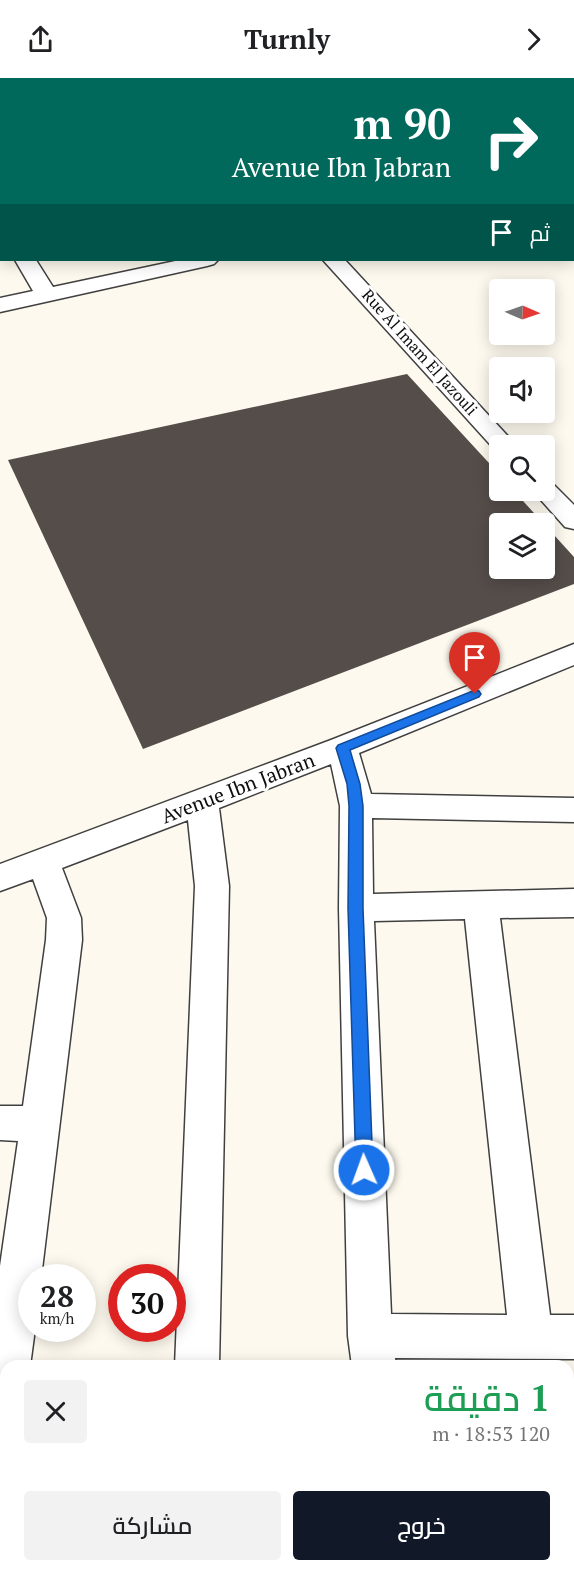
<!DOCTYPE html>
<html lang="ar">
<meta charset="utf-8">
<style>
:root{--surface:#fff;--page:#f2f2f2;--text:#202124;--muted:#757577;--accent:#111827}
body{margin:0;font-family:"PT Serif",Cairo,serif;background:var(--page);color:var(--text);direction:rtl;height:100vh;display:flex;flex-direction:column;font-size:22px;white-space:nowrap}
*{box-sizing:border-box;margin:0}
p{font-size:20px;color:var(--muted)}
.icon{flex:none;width:33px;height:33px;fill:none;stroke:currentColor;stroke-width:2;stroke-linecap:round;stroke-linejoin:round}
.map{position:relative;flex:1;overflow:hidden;direction:ltr}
.drawer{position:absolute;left:0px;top:1282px;width:574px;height:212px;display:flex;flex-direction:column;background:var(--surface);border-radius:18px 18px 0 0;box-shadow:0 3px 15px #0003;direction:rtl}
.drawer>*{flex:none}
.guide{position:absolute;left:0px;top:0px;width:574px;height:183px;box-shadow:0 3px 15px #0003;direction:rtl;background:#00695c;color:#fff;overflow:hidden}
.needle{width:39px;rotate:92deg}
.buttons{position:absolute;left:489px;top:201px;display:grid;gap:12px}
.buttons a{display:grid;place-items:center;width:66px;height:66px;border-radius:6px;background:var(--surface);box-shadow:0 3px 15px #0003;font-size:30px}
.speed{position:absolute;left:18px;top:1186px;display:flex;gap:12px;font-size:30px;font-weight:700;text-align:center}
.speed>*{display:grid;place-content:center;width:78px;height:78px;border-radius:50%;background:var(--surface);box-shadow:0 3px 15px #0003;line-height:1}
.speed small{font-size:15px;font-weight:400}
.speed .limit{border:9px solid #d22;background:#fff;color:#111}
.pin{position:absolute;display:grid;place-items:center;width:51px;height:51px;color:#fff;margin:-62px -26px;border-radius:50% 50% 50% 0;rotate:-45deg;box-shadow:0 0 6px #0007}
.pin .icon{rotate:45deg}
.me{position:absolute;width:66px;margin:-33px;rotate:358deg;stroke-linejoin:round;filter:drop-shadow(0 0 4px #0008)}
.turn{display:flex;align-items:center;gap:21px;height:126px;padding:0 24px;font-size:27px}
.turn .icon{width:78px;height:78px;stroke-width:2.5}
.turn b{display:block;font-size:42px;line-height:51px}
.then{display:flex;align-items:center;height:57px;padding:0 24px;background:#0003;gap:12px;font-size:22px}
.round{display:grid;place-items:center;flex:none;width:63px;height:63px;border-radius:6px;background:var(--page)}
.summary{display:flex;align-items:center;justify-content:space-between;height:102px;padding:0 24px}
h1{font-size:36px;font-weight:600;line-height:45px;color:#1e9e55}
.action{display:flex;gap:12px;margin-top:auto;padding:12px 24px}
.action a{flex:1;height:69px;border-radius:6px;background:var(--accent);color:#fff;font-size:24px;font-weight:600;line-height:69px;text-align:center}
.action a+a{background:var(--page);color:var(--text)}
header{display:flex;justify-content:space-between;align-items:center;height:78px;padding:0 24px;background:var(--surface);font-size:27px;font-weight:600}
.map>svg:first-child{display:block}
.building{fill:#544d4a}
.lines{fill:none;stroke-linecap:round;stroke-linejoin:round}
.minor-casing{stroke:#404040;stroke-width:3}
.minor{fill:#fff;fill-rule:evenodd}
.route{fill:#1a73e8;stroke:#114b97;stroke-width:1.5}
.labels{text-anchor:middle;stroke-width:6;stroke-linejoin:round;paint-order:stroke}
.far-street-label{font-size:16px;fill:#0d0d0d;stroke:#fff}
.street-label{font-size:20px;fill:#0d0d0d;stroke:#fff}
</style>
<header><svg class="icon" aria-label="forward" viewBox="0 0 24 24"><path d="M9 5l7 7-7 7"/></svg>Turnly<svg class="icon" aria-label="share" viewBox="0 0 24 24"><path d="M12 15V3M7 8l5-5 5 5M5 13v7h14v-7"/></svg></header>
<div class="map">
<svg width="574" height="1493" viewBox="0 0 574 1493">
<rect width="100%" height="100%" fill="#fdf9ee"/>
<path class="building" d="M407 296 500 397V412H513L544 446H500V490H544V446L574 479V506L143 671 8 382Z"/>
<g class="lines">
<defs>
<path id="minor" d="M58 0H76L77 2H59Z
M162 0H180V2H163Z
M364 0H382L383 2H365Z
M406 0H431L405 2Z
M467 0H485L486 2H468Z
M573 81 574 82V94L573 93Z
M0 107H2V119H0Z
M573 109H574V121H573Z
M0 132H2V147H0Z
M15 182H36L53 209 180 182H218L214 186 207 188 0 234V220L33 213Z
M323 182H345L517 368H500V374L496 373Z
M544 403 553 406 574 427V451L565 449 532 412H544Z
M574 566V587L359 675 371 716 574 720V744L372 740 373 816 574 811V839L500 840 550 1237H574V1281L395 1280 396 1288H352L348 1258 339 830 340 728 331 686 219 730 229 808 219 1288H175L195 808 188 742 62 790 81 840 82 862 41 1200H32V1251H35L30 1288H6V1372L0 1375V1188L18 1063 0 1062V1028H23L46 862 47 840 33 801 0 813V786L331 662ZM465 841 507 1237 391 1236 374 843Z
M568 1409H574V1457H568Z
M84 1488H136L134 1493H82Z
M364 1488H412V1493H364Z"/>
</defs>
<use href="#minor" class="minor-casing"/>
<use href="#minor" class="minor"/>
</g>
<path class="route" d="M475 612 479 613 481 616 479 619 350 672 360 706 363 728V830L373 1092 370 1097 364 1099 358 1097 356 1092 348 830 349 728 347 706 336 670 338 667Z"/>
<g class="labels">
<g class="far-street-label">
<text transform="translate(420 274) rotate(48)" y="6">Rue Al Imam El Jazouli</text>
</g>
<g class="street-label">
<text transform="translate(238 710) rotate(-21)" y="7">Avenue Ibn Jabran</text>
</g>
</g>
</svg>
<div class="buttons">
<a><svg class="needle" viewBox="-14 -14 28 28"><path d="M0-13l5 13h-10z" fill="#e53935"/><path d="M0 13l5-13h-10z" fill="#757577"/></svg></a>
<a><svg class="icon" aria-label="sound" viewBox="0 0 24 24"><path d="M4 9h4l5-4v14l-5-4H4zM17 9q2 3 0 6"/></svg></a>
<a><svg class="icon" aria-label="search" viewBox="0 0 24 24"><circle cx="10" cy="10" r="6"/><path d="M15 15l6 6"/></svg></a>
<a><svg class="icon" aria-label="layers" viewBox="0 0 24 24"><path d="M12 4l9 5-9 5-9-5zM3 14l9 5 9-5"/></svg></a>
</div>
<div class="speed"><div>28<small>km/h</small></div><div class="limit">30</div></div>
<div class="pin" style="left:475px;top:616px;background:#d93025"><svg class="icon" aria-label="arrive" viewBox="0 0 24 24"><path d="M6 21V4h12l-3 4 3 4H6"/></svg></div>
<svg class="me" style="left:364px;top:1092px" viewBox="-20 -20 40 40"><circle r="17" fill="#1a73e8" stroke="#fff" stroke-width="3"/><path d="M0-11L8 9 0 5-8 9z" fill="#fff"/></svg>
<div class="guide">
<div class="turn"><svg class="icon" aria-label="right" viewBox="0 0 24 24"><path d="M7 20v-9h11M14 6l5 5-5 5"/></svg><div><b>90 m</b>Avenue Ibn Jabran</div></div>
<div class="then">ثم<svg class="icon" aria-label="arrive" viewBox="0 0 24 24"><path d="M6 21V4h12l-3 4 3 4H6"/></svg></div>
</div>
<section class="drawer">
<div class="summary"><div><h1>1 دقيقة</h1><p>120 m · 18:53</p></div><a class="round"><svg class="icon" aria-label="close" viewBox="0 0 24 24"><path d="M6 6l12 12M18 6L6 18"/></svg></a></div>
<div class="action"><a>خروج</a><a>مشاركة</a></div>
</section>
</div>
